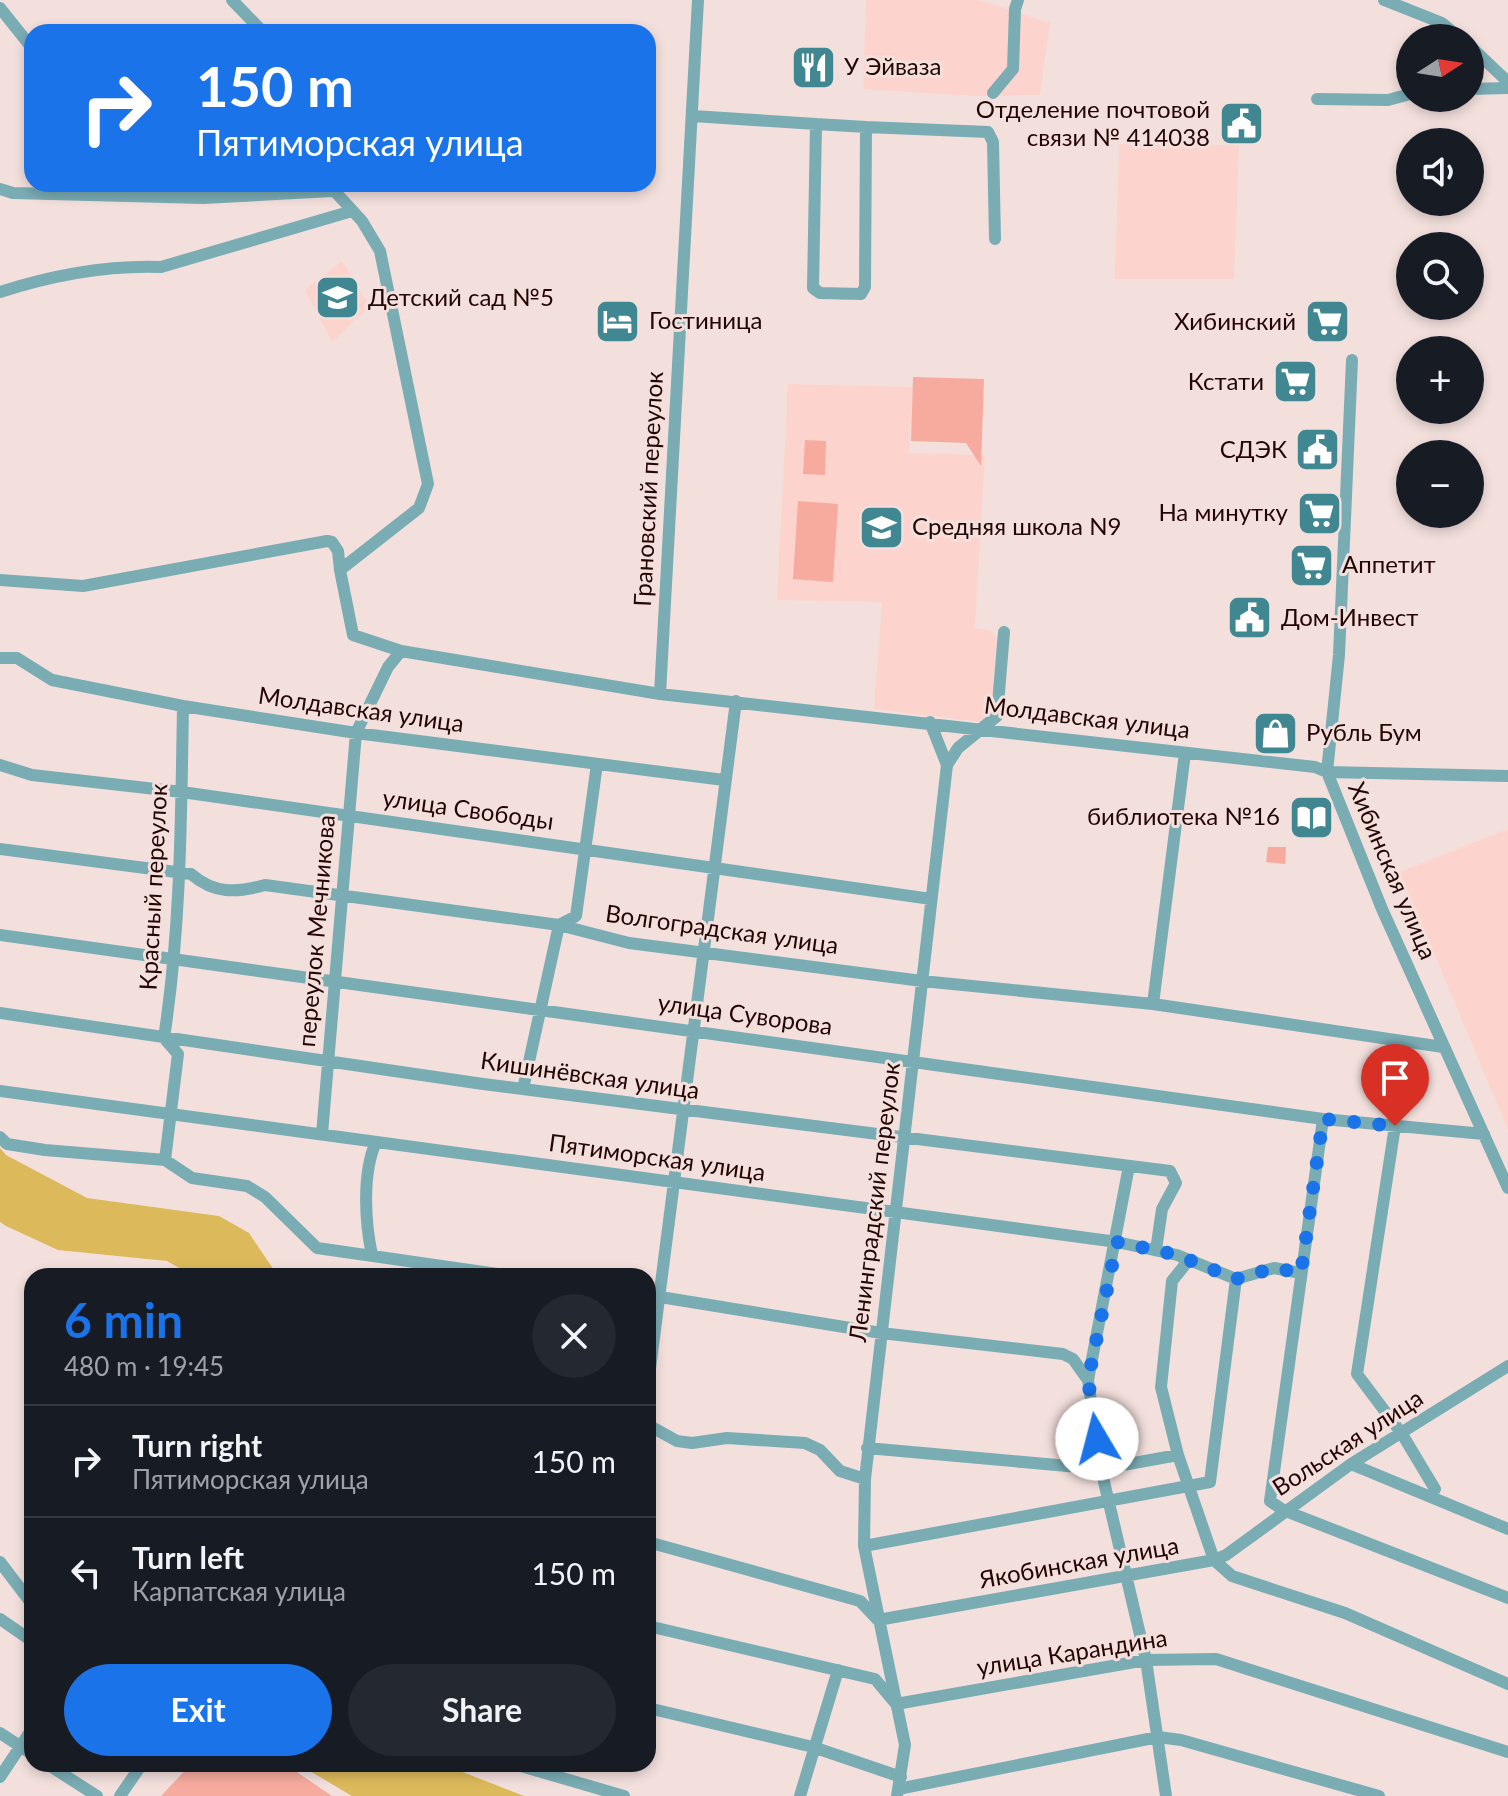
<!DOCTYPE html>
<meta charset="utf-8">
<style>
:root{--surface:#171b24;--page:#242831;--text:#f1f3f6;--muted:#9ea1a6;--line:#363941;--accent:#1a73e8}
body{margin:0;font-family:Lato,sans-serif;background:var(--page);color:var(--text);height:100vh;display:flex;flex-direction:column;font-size:30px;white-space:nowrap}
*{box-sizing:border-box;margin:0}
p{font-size:26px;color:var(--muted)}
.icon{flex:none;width:44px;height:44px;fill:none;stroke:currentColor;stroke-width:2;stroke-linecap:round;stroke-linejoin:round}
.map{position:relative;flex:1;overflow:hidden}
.drawer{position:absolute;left:24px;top:1268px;width:632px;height:504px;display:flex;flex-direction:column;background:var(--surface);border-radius:24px;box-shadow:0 4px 12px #0003}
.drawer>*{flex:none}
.guide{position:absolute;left:24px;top:24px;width:632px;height:168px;border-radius:24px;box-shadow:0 4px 12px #0003;background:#1a73e8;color:#fff;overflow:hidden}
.needle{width:52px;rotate:78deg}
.controls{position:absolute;left:1396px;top:24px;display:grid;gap:16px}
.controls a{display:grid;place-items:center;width:88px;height:88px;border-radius:50%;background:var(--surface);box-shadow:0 4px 12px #0003;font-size:40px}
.pin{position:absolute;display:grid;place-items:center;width:68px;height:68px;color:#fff;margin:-82px -34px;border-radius:50% 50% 50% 0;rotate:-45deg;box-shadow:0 0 8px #0007}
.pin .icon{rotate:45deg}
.me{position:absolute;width:88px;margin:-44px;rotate:352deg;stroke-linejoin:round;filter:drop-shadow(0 0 6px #0008)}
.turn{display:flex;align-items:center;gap:28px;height:168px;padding:0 40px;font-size:36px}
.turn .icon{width:104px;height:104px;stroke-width:2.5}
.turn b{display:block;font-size:56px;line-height:68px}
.round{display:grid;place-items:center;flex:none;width:84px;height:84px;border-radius:42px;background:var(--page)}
.head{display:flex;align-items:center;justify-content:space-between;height:136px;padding:0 40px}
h1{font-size:48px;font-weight:700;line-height:60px;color:var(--accent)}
.action{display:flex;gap:16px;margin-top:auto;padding:16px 40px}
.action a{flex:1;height:92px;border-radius:48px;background:var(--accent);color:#fff;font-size:32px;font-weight:700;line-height:92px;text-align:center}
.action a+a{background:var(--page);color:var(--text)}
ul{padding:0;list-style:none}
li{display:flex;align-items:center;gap:24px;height:112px;padding:0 40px;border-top:2px solid var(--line)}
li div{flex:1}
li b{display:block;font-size:30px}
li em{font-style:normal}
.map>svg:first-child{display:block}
.built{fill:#fcd4cd}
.green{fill:#f7ab9f}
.water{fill:#dcb95b}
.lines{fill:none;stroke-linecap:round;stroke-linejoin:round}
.minor{stroke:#7aacb4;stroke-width:12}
.route{stroke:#1a73e8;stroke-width:14;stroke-dasharray:0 25.2}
.labels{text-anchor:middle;stroke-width:6;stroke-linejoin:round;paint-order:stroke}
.poi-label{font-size:24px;fill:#240604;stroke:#f3e0dd;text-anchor:start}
.street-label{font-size:24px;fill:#240604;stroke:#f3e0dd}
</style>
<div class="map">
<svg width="1508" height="1796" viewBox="0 0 1508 1796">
<rect width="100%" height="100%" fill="#f3e0dd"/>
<path class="built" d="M866 0H980L1050 23 1040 95 975 96 863 89Z
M1119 144 1239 145 1234 279H1115Z
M342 261 370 306 332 342 305 290Z
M788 384 913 387 909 453 985 455 975 628 991 630 997 638 994 707 991 714 982 722 874 709 882 602 777 600Z
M1508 829V1130L1400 872Z"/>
<path class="green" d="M913 377 984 379 981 466 966 443 911 441Z
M805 440 826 441 825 475 803 474Z
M798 501 838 504 833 582 793 579Z
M1268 847H1286L1285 864 1266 862Z
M191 1764H285L332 1796H161Z"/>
<path class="water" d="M0 1148 6 1155 87 1198 219 1216 249 1233 278 1276H193L167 1261 58 1250 6 1226 0 1222Z
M298 1764H442L524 1796H352Z"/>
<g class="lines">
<path class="minor" d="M232 0 263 32
M1384 0 1442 23 1460 38
M0 8 32 48
M1470 46 1508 82
M1470 89 1508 88
M993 93 1013 69 1015 9 1018 0
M1317 99 1388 100 1410 94
M693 116 816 124
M816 124 866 127 865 287 861 294 820 293 813 288Z
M866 127 988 132 993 142 995 239
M328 184 362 221 380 251 428 484 419 508 340 570 353 635 401 651
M0 189 13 193 203 198 332 191
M0 292C50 276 108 265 161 267L352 211
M1352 360 1339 655 1327 772 1382 909 1508 1188
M0 580 83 586 327 541 332 542 338 551 340 570
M0 658H17L52 680 183 706 356 733 724 780
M660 694 698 0
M930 722 947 765
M0 765 32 775 182 792 931 899
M0 849 191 874C214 894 236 893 265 885L559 925 629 943 922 981 1153 1004 1443 1047
M0 935 1323 1119 1484 1134
M1153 1004 1185 753
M0 1013 483 1084 1170 1171 1176 1183 1162 1209 1156 1250
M523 1089 559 925 576 916 597 764
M0 1091 1117 1242 1177 1255 1236 1279 1274 1268 1301 1273
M1323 1119 1270 1501 1283 1510 1508 1598
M1395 1126 1357 1374 1402 1434 1435 1489
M322 1134 356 733 388 667 401 651 660 694 1315 767 1327 772 1508 776
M0 1137 7 1144 45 1150 165 1160 192 1178 247 1186 265 1197 317 1248 512 1276
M165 1160 178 1054 164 1038C181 927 181 818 183 706
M1129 1166 1088 1380 1101 1469 1146 1660 1166 1796
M372 1255C365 1222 362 1173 376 1142
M1188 1261 1172 1281 1161 1387 1178 1455 1214 1560 1232 1576 1345 1613 1508 1684
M648 1295 881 1333 1063 1354 1073 1359 1088 1380
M648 1384 736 701
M648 1425 677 1441 692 1443 727 1438 805 1443 820 1450 840 1471 865 1479
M867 1448 1101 1469 1178 1455
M1351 1464 1508 1529
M648 1542 860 1601 878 1620
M864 1546 1210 1482 1236 1279
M0 1562 32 1604
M0 1619 32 1641
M878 1620 1214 1560 1226 1555 1351 1464 1508 1366
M648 1626 875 1679 896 1704 1146 1660 1216 1659 1508 1752
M648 1708 813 1747 901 1777
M0 1733 32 1754
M47 1764 97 1796
M514 1764 624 1796
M0 1777 32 1729
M898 1789 1158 1737 1181 1740 1379 1796
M120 1796 142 1764
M800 1796 838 1670
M897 1796 905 1745 864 1546 865 1479 947 765 958 748 997 716 1004 632"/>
</g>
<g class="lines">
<path class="route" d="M1097 1439 1088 1380 1117 1242 1177 1255 1236 1279 1274 1268 1301 1273 1323 1119 1395 1126"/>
</g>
<defs>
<symbol id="restaurant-square" viewBox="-11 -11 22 22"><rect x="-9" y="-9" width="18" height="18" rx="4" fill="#418792" stroke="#f3e0dd"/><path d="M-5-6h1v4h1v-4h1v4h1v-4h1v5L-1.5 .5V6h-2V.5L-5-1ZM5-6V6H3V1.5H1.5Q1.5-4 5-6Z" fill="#fff"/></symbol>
<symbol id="civic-square" viewBox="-11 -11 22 22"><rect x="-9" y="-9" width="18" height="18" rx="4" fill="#418792" stroke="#f3e0dd"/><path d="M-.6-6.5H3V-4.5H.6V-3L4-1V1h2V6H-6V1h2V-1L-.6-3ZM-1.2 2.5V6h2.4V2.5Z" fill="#fff"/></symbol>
<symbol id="school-square" viewBox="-11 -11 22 22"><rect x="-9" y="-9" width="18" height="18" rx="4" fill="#418792" stroke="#f3e0dd"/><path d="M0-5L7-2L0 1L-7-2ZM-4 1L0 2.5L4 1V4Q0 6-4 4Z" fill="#fff"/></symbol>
<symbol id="hotel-square" viewBox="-11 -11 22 22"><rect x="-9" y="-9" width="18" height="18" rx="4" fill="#418792" stroke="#f3e0dd"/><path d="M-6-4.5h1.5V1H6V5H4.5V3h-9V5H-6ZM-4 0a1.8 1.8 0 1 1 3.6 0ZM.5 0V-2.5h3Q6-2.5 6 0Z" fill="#fff"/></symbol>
<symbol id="supermarket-square" viewBox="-11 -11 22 22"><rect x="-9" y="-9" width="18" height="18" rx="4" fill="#418792" stroke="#f3e0dd"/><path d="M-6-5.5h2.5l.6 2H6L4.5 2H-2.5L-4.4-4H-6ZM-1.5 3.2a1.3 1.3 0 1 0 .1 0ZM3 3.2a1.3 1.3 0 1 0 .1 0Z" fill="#fff"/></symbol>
<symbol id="shop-square" viewBox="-11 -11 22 22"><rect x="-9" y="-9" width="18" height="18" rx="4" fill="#418792" stroke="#f3e0dd"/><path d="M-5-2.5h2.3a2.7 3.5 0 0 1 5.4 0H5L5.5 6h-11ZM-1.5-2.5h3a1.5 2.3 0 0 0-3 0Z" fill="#fff"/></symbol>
<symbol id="library-square" viewBox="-11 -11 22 22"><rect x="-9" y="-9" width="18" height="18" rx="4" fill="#418792" stroke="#f3e0dd"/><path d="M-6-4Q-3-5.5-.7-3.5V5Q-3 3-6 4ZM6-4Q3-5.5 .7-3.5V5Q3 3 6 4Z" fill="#fff"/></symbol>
</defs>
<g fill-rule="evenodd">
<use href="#restaurant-square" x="788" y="42" width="51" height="51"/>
<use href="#civic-square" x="1216" y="98" width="51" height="51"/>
<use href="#school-square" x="312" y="272" width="51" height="51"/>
<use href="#hotel-square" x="592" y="296" width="51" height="51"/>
<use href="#supermarket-square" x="1302" y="296" width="51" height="51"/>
<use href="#supermarket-square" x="1270" y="356" width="51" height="51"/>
<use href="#civic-square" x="1292" y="424" width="51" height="51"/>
<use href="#supermarket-square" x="1294" y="488" width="51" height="51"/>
<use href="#school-square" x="856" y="502" width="51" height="51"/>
<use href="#supermarket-square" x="1286" y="540" width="51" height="51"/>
<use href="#civic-square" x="1224" y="592" width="51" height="51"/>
<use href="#shop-square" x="1250" y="708" width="51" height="51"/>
<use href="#library-square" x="1286" y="792" width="51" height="51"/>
</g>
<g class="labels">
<g class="poi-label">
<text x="844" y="75">У Эйваза</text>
<text x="1210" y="118" text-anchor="end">Отделение почтовой<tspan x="1210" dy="28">связи № 414038</tspan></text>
<text x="368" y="306">Детский сад №5</text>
<text x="649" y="329">Гостиница</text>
<text x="1296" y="330" text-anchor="end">Хибинский</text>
<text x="1264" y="390" text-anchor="end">Кстати</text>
<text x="1287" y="458" text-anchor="end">СДЭК</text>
<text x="1288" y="521" text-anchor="end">На минутку</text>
<text x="912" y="535">Средняя школа N9</text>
<text x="1342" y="573">Аппетит</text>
<text x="1281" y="626">Дом-Инвест</text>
<text x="1306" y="741">Рубль Бум</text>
<text x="1280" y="825" text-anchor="end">библиотека №16</text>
</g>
<g class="street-label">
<text transform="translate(649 489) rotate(-87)" y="8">Грановский переулок</text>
<text transform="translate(361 710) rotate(8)" y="8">Молдавская улица</text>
<text transform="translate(1087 718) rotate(7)" y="8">Молдавская улица</text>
<text transform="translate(468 810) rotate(8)" y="8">улица Свободы</text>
<text transform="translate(1392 871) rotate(67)" y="8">Хибинская улица</text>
<text transform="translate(154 887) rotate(-87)" y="8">Красный переулок</text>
<text transform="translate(722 930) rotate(8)" y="8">Волгоградская улица</text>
<text transform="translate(317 931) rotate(-85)" y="8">переулок Мечникова</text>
<text transform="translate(745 1015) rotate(8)" y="8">улица Суворова</text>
<text transform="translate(590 1076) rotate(8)" y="8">Кишинёвская улица</text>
<text transform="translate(657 1158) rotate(8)" y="8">Пятиморская улица</text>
<text transform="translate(875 1202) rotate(-83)" y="8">Ленинградский переулок</text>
<text transform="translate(1348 1443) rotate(-33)" y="8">Вольская улица</text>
<text transform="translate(1079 1563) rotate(-10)" y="8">Якобинская улица</text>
<text transform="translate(1072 1653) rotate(-9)" y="8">улица Карандина</text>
</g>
</g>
</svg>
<div class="controls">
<a><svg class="needle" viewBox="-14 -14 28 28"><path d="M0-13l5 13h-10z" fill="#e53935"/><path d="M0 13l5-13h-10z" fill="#9ea1a6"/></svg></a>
<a><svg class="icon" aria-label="sound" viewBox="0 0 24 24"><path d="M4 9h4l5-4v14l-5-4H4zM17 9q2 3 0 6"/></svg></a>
<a><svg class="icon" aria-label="search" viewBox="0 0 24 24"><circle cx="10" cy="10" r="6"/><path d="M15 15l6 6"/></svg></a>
<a>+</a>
<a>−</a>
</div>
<div class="pin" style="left:1395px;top:1126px;background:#d93025"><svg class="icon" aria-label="arrive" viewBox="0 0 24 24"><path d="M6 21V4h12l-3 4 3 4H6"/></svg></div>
<svg class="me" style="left:1097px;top:1439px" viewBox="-20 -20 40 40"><circle r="19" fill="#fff"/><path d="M0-13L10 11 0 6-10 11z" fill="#1a73e8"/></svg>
<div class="guide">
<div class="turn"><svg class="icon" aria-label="right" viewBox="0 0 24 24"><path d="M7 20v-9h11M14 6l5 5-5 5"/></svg><div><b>150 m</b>Пятиморская улица</div></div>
</div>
<section class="drawer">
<div class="head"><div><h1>6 min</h1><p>480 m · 19:45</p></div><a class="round"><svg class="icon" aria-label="close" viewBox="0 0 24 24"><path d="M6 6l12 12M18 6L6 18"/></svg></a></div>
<ul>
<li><svg class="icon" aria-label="right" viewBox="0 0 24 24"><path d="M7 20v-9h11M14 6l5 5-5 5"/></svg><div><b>Turn right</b><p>Пятиморская улица</p></div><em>150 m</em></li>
<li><svg class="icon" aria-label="left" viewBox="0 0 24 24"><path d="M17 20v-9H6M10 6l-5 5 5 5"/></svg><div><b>Turn left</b><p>Карпатская улица</p></div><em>150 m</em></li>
</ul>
<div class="action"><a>Exit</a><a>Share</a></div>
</section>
</div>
